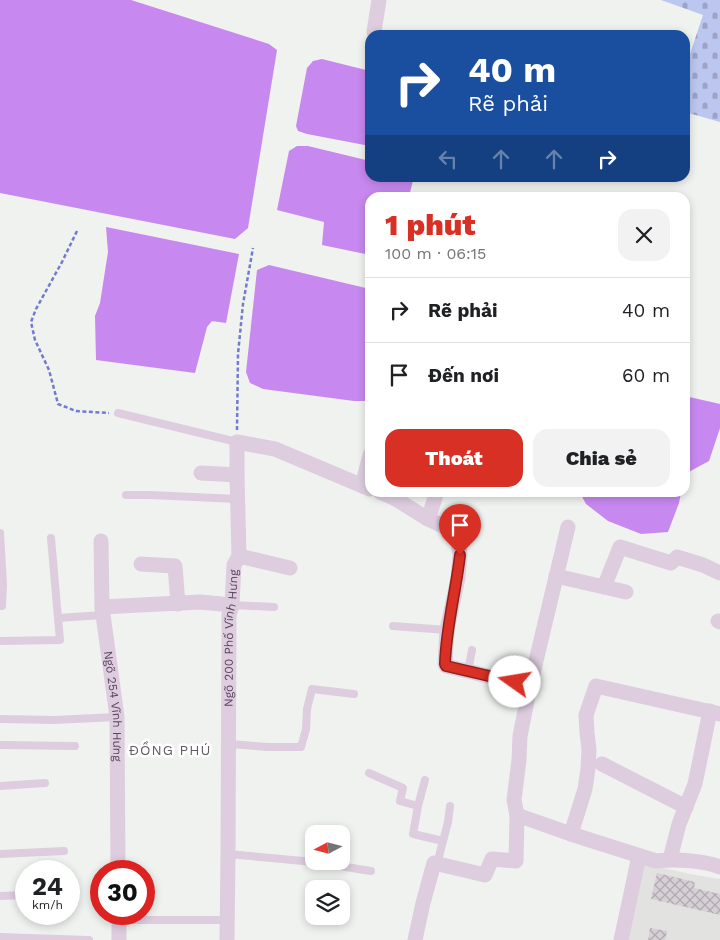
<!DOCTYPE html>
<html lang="vi">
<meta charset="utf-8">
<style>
:root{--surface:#fff;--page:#f2f2f2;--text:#202124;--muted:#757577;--line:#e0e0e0;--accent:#d93025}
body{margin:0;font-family:"Work Sans",sans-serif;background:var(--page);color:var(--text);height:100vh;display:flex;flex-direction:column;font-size:19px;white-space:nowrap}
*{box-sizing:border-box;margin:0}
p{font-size:16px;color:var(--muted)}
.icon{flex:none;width:28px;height:28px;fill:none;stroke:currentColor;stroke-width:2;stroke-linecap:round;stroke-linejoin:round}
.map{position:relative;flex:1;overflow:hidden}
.sheet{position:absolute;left:365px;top:192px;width:325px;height:305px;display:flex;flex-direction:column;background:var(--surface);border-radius:15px;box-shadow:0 2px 8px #0003}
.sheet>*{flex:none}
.hud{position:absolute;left:365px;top:30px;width:325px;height:152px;border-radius:15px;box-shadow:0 2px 8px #0003;background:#1a4fa0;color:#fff;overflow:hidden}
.needle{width:32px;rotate:263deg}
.buttons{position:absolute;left:305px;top:825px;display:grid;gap:10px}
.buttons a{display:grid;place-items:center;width:45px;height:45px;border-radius:10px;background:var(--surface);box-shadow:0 2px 8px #0003;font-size:25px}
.speed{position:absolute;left:15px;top:860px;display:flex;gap:10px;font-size:25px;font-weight:700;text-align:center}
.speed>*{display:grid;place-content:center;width:65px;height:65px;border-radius:50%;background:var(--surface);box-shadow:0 2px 8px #0003;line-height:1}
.speed small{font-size:12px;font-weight:400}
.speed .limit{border:8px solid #d22;background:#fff;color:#111}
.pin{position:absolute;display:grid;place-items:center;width:42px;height:42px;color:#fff;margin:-51px -21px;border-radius:50% 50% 50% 0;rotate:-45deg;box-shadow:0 0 5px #0007}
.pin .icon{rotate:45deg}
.me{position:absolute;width:55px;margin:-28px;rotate:283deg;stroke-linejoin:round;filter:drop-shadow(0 0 4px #0008)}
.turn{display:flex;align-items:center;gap:18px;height:105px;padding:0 20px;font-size:22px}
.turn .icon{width:65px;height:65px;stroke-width:2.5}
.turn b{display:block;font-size:35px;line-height:42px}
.lanes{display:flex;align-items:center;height:48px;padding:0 20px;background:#0003;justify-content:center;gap:25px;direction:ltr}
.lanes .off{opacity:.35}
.round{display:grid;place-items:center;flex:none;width:52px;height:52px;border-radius:15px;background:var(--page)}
.summary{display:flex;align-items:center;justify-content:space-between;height:85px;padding:0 20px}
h1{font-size:30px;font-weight:800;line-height:38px;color:var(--accent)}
.cta{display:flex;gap:10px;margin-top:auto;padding:10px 20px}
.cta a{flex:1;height:58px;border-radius:15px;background:var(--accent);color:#fff;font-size:20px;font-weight:800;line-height:58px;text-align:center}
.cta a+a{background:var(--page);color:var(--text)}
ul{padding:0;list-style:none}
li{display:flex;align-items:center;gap:15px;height:65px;padding:0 20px;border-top:1px solid var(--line)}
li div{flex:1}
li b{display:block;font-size:19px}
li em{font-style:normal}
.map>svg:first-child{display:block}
.education{fill:#e2e3e1}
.cemetery{fill:url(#cemetery-stones)}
.water{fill:#c788ef}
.building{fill:url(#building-cross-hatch)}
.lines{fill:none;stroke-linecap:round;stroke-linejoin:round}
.path{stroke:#737bcf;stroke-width:2.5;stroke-dasharray:4 2.5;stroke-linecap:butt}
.service{stroke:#ddcddf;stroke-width:8}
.minor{stroke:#ddcddf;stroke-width:15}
.route-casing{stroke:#8d1f18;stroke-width:12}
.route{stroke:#d93025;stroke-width:9}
.labels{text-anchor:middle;stroke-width:5;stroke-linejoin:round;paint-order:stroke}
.street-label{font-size:12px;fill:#5a465d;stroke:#fff}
.neighbourhood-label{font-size:14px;letter-spacing:1px;fill:#645b64;stroke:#fff}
</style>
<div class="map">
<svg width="720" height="940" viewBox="0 0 720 940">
<defs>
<pattern id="cemetery-stones" width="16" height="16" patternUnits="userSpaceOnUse" patternTransform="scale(1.25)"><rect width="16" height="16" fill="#bcc7f0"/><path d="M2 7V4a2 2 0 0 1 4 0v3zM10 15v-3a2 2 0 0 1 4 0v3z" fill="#9ca3c6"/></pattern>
<pattern id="building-cross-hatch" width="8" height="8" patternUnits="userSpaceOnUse" patternTransform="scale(1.25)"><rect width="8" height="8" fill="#d6cfd6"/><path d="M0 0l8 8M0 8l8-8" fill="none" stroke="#b1aab1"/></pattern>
</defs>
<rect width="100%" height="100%" fill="#f0f2ef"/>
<path class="education" d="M642 863 690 874 720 879V940H625Z"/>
<path class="cemetery" d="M661 0H720V122L685 112V52L690 54 703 15Z"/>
<path class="water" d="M0 0H131L269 44 277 50 248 228 235 239 0 193Z
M322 59 370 71V146L307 134 298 131 296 126 307 68 313 61Z
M297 146H308L370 161V178H412L413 180 409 197 370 198V255L322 245 324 222 277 210 289 151Z
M106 227 239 254 226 323 212 321 207 327 195 373 96 360 95 316 100 303 108 252Z
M269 265 370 289V393L365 401H354L263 389 250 383 246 372 257 270Z
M685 396 720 404V428L709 461 685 474Z
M580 493H681L679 503 668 532 641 534 608 521 586 504Z"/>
<path class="building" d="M657 873 695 882 694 888 720 894V915L651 899Z
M650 928 667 931 665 940H648Z"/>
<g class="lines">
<path class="path" d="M77 231 62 262 36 309 31 322 35 340 49 370 58 404 76 411 109 413
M237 430 238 354 243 304 253 248"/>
<path class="service" d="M118 413 237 442
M126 495H150L237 499
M0 533 3 585 2 606H0
M51 538 58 618 103 615
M232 605 274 607
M393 626 447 630
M0 641 60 640 58 618
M468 671 472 650
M0 719 54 720 117 717
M229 744 268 747H301L306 729 307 709 312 689 354 694
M0 745 75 746
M369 773 403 788 400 801 418 806
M425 780 418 806 413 834 443 841
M0 786 45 783
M0 854 64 851
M228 854 314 862 371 871
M437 864 448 822 450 806
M0 896 26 895
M127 920H227
M0 937 89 940"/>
<g class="minor">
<path d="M374 32 379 0"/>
<path d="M201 473 237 475"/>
<path d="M362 486 370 455"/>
<path d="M380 492 394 498 428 519 453 531 458 540 460 555 458 578 447 630 445 664 446 666 530 686"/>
<path d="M428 519 437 492"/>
<path id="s1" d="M101 541 102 607 117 717 118 871"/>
<path d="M239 556 290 568"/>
<path d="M141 564 175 566 178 604"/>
<path d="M556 576 626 592"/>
<path d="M604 587 620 547 671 563 677 557 703 565 720 573"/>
<path d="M102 607 200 602 232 605"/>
<path d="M718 621 720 622"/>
<path d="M602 764 686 807"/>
<path d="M517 815 571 834 656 861C675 859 702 860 720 867"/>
<path d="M571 834 585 789 588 769 589 750 587 732 586 715 596 686 720 714"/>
<path d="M670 859 679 824 695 784 710 711"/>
<path d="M119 914V940"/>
<path id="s2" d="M227 940 228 854 229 615 232 605 234 565 239 556 237 475V442L275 449 370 489"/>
<path d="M415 940 423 903 434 863 485 875 492 859 516 861 517 815 514 800 519 760 520 736 530 686 568 527"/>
<path d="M621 940 639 856"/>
</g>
</g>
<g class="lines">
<defs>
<path id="route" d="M460 555C456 591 446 627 445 664L446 666 515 682"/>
</defs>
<use href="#route" class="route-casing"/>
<use href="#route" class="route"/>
</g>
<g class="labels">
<g class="street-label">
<text dy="4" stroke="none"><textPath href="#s2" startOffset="302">Ngõ 200 Phố Vĩnh Hưng</textPath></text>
<text dy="4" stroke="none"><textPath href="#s1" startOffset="166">Ngõ 254 Vĩnh Hưng</textPath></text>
</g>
<g class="neighbourhood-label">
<text x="170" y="755">ĐỒNG PHÚ</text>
</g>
</g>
</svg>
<div class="buttons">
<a><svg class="needle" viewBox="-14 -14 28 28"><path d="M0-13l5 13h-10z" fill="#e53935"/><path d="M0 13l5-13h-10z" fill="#757577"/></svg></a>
<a><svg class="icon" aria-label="layers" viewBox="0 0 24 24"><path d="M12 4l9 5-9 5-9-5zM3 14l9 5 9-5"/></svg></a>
</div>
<div class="speed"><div>24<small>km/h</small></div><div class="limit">30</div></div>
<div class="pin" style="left:460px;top:555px;background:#d93025"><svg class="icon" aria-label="arrive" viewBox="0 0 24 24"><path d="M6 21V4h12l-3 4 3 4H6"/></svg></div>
<svg class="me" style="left:515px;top:682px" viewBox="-20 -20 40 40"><circle r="19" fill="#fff"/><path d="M0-13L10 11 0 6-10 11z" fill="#d93025"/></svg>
<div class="hud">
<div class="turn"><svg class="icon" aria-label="right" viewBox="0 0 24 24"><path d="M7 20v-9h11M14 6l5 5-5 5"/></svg><div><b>40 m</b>Rẽ phải</div></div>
<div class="lanes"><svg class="icon off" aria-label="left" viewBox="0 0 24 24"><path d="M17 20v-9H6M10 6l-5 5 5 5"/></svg><svg class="icon off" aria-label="ahead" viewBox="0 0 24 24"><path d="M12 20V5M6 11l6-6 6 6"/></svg><svg class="icon off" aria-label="ahead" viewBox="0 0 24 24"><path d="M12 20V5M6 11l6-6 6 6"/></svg><svg class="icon" aria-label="right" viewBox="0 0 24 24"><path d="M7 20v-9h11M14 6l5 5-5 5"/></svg></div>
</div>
<section class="sheet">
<div class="summary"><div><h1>1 phút</h1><p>100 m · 06:15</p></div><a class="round"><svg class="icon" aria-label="close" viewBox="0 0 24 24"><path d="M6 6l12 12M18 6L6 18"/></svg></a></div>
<ul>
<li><svg class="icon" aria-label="right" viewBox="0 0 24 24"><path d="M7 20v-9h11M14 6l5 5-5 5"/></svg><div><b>Rẽ phải</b></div><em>40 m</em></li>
<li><svg class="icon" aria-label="arrive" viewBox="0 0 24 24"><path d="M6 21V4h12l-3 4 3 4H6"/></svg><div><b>Đến nơi</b></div><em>60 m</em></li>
</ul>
<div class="cta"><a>Thoát</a><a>Chia sẻ</a></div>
</section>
</div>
